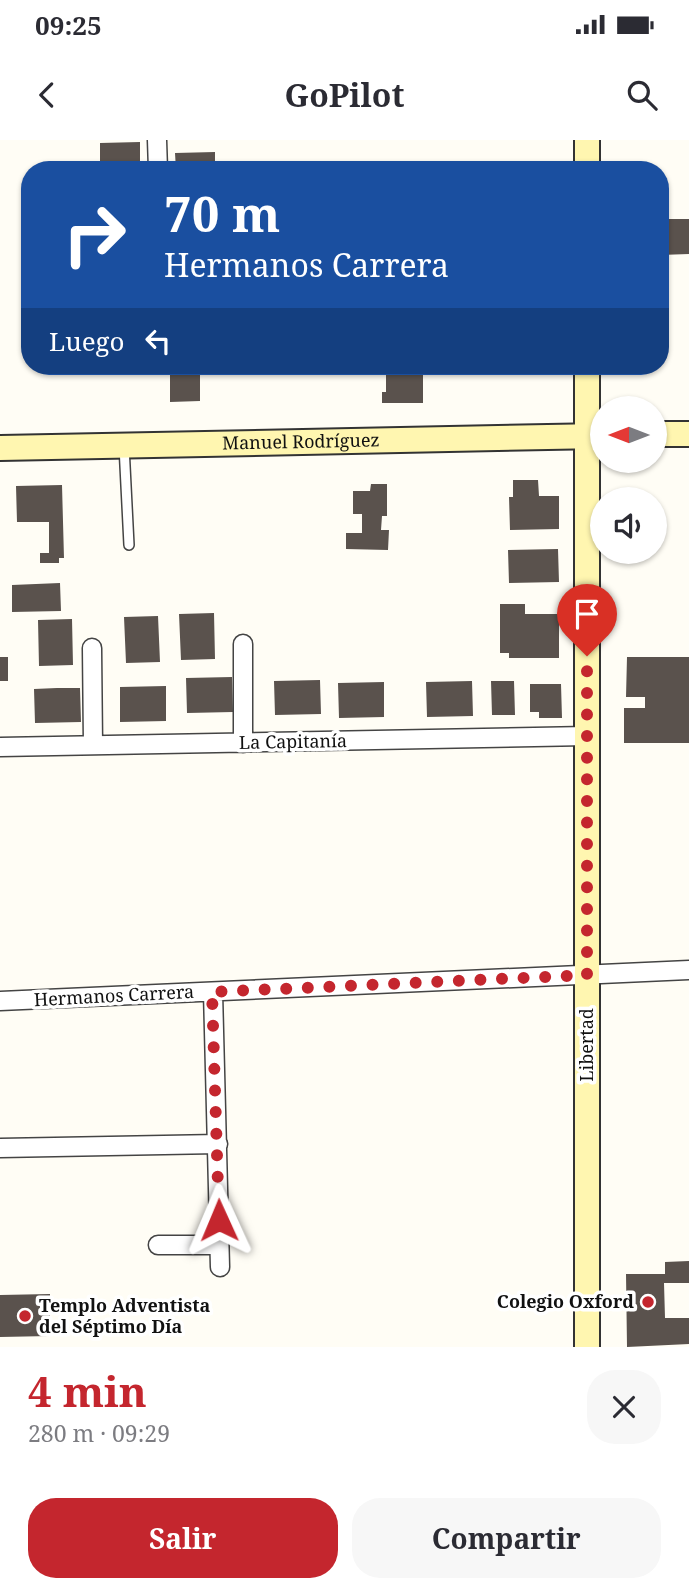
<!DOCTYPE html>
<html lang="es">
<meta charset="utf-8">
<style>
:root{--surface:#fff;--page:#f7f7f7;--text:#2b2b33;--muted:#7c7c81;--accent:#c4262e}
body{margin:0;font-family:"Noto Serif",serif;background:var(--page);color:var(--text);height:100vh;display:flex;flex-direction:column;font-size:26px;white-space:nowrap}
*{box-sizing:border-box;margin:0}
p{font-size:23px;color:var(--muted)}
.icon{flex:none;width:38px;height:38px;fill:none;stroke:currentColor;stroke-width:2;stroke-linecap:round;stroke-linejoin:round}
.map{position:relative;height:1207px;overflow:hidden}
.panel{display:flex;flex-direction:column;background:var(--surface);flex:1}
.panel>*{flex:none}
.hud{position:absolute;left:21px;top:21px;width:648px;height:214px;border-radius:28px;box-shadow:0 2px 5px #0004;background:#1a4fa0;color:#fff;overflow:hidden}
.needle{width:46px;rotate:270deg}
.controls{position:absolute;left:590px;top:256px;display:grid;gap:14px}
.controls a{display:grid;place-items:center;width:77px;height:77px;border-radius:50%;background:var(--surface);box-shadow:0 2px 5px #0004;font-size:35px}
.pin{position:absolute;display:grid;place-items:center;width:60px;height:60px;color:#fff;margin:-72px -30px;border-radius:50% 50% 50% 0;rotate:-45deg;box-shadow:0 0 7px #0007}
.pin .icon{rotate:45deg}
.me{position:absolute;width:77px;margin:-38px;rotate:359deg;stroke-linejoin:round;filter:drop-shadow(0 0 5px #0008)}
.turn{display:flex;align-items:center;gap:24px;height:147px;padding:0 28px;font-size:32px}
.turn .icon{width:91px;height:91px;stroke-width:2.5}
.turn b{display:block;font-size:49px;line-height:60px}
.then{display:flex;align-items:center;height:66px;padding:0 28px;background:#0003;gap:14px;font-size:26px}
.round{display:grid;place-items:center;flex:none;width:74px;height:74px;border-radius:28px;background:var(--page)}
.head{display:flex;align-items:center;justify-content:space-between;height:119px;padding:0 28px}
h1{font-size:42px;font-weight:700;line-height:52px;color:var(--accent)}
.action{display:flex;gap:14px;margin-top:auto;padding:14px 28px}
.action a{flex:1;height:80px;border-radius:28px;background:var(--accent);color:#fff;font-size:28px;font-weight:700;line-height:80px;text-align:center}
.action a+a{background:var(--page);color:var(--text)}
.status{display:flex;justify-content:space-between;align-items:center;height:49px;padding:0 35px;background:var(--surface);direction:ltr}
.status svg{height:19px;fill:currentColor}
header{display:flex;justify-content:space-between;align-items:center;height:91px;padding:0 28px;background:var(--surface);font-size:32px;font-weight:700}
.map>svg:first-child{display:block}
.building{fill:#5a524d}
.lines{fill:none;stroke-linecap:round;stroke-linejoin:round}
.lane-casing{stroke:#444;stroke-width:12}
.street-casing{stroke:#444;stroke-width:21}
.secondary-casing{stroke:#333;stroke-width:28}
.lane{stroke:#fff;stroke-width:9}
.street{stroke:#fff;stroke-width:18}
.secondary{stroke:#fff6b0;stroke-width:24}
.route{stroke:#c4262e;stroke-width:12;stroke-dasharray:0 21.6}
.poi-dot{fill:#c4262e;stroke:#fff;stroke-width:2.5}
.labels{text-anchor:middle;stroke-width:7;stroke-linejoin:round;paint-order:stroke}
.street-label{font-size:18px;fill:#111;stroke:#fff}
.poi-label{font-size:18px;font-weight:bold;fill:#111;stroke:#fff;text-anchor:end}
</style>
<div class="status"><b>09:25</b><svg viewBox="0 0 49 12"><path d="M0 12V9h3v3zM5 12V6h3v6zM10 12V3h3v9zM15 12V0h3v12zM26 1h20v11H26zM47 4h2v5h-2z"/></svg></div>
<header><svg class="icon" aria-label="back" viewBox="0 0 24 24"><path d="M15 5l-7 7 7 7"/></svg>GoPilot<svg class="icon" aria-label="search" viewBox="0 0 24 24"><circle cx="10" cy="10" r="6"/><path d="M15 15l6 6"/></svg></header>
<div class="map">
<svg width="689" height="1207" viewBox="0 0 689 1207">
<rect width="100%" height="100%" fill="#fffdf5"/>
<path class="building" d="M140 2V28H100V3Z
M215 12V30H176L175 13Z
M660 79H689V114L660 115Z
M170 226H200V261L170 262Z
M386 226H423V263H382V252H386Z
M513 340H538L539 356H559V389L510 390 509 357H513Z
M371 344H387V376H382L381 390H389L388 410 346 409V393H362V374H353V351H370Z
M62 345 64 418H59V423H40V413H49V382H17L16 346Z
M558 409 559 442 509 443 508 410Z
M60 443 61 471 12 472V445Z
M500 464H525V474H559V518H509V513H500Z
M214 473 215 519 181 520 179 474Z
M158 476 160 522 126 523 124 477Z
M72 479 73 525 39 526 38 480Z
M0 517H8V541H0Z
M627 517H689V603H624V568H645V557H626Z
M232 537 233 572 187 573 186 538Z
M320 540 321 574 275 575 274 541Z
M472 541 473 576 427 577 426 542Z
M491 541H514L515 575H492Z
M384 542V577L339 578 338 543Z
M530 544H561L562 578H539V572H530Z
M166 546V581L120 582V547Z
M57 548H80L81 582 35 583 34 549Z
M689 1121V1143H664L665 1178H689V1204L627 1207 626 1134H665V1122Z
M50 1154V1196L0 1197V1155Z"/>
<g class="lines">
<defs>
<path id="lane" d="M124 306 129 405"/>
<path id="street" d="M157 0 158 30
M243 504V603
M92 508 93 605
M0 607 587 596
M213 852 220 1127
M0 861 689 830
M0 1008 218 1004
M158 1105H219"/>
<g id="secondary">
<path d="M587 0V30"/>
<path d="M654 294H689"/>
<path id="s1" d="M0 308 601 296"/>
<path d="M587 1207V226"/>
</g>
</defs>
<use href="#lane" class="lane-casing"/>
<use href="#street" class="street-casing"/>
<use href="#secondary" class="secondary-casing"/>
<use href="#lane" class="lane"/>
<use href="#street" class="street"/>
<use href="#secondary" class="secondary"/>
</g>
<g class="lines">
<path class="route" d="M219 1080 212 852 587 835V516"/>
</g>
<g class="poi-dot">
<circle cx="648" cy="1162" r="7"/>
<circle cx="25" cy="1176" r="7"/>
</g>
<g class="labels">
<g class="street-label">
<text dy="6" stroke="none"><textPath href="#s1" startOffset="301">Manuel Rodríguez</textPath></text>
<text transform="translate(293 602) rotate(-1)" y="6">La Capitanía</text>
<text transform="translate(114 856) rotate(-3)" y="6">Hermanos Carrera</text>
<text transform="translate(587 905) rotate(-90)" y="6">Libertad</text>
</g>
<g class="poi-label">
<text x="634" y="1168">Colegio Oxford</text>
<text x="39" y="1172" text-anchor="start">Templo Adventista<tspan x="39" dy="21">del Séptimo Día</tspan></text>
</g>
</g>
</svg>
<div class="controls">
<a><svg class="needle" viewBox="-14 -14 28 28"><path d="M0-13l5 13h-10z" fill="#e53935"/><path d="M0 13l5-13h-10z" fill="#7c7c81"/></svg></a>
<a><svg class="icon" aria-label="sound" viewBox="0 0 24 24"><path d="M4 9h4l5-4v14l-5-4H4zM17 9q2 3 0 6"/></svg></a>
</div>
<div class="pin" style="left:587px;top:516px;background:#d93025"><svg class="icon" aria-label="arrive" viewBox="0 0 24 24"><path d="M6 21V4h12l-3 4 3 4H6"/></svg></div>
<svg class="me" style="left:219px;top:1080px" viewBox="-20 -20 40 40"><path d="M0-17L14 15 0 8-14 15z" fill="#c4262e" stroke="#fff" stroke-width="4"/></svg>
<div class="hud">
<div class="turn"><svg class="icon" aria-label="right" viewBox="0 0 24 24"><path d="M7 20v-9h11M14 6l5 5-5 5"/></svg><div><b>70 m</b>Hermanos Carrera</div></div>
<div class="then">Luego<svg class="icon" aria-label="left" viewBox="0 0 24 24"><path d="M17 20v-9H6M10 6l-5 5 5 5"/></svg></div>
</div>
</div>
<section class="panel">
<div class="head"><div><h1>4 min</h1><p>280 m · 09:29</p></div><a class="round"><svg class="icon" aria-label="close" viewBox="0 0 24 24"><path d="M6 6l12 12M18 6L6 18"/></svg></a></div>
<div class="action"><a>Salir</a><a>Compartir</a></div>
</section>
